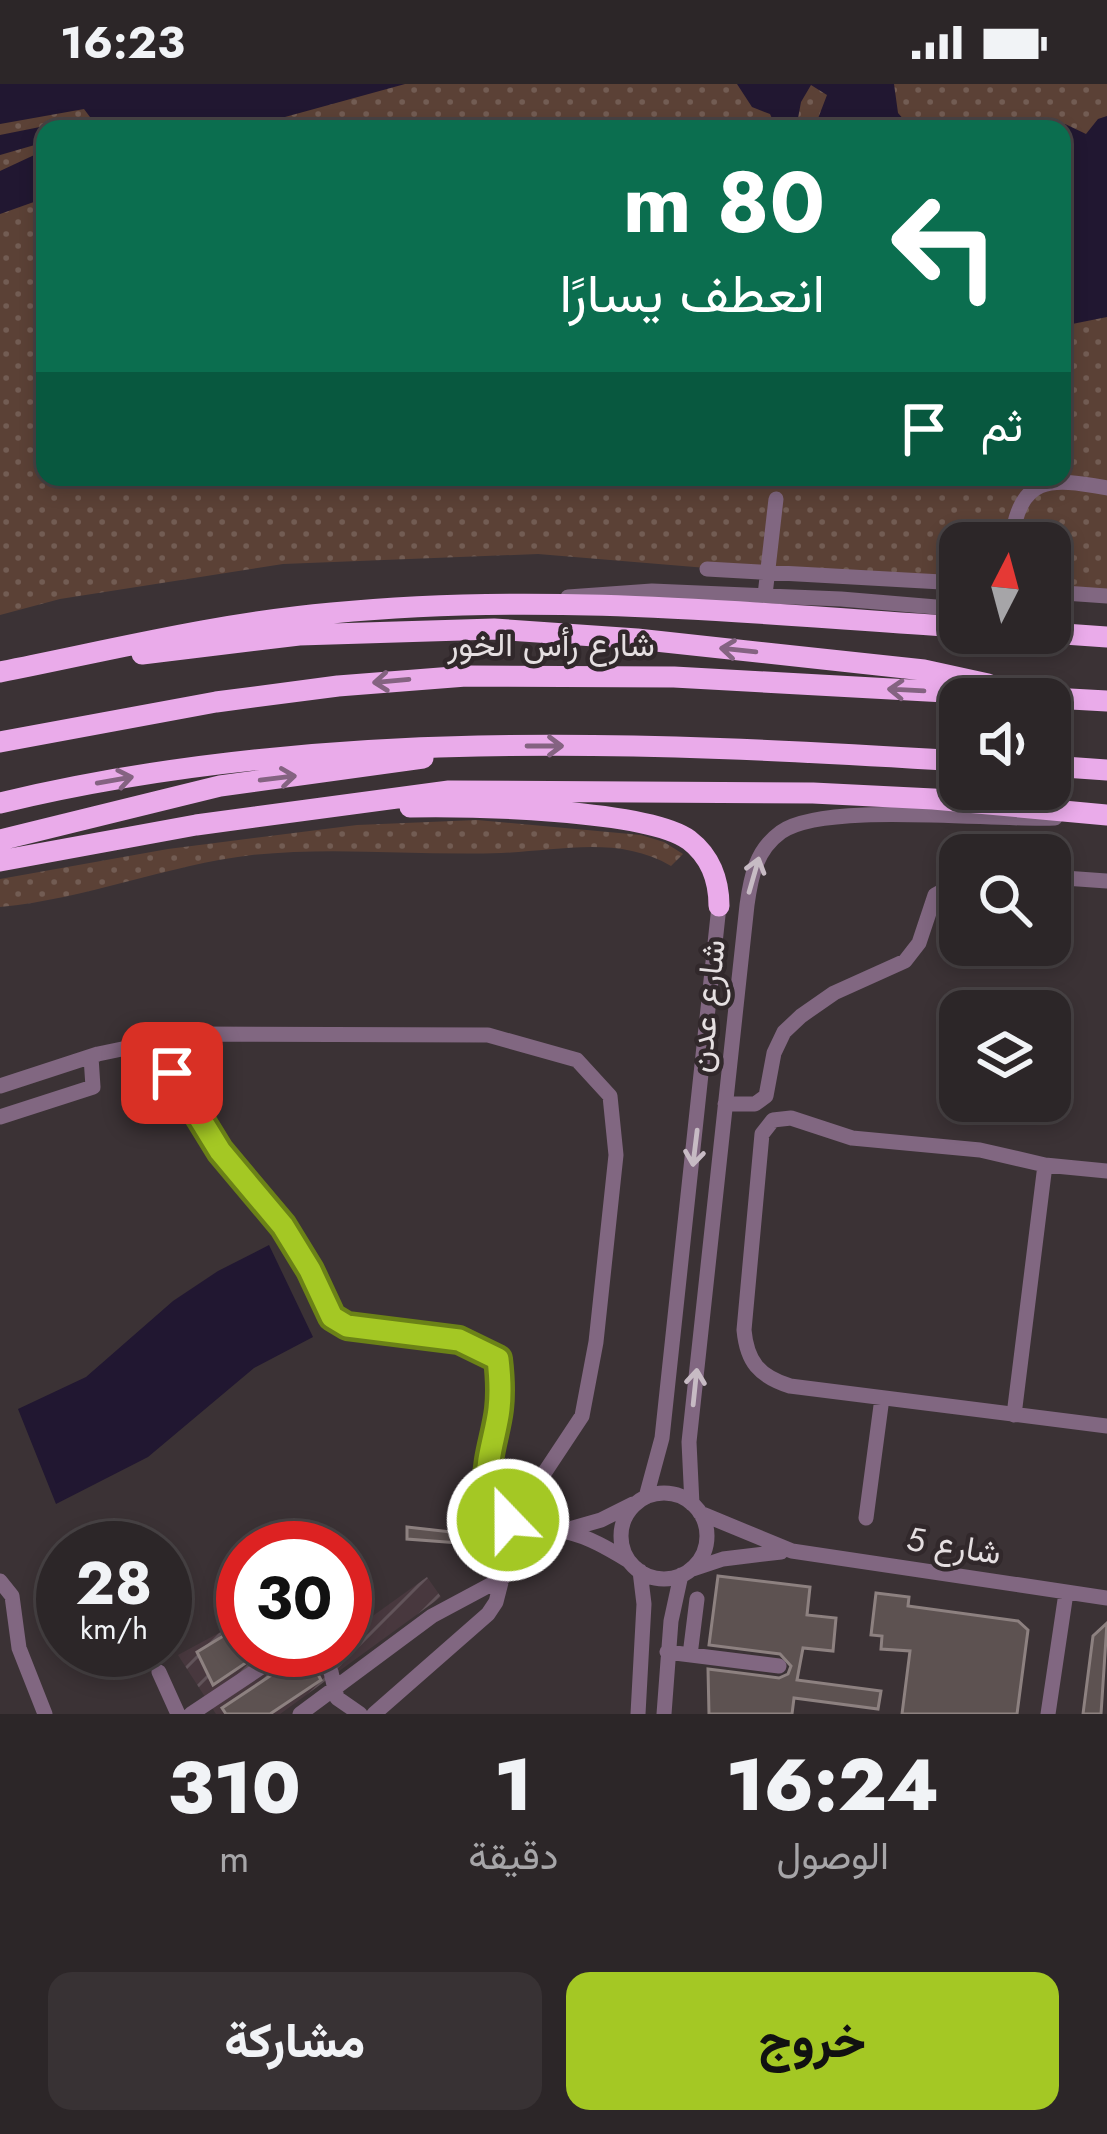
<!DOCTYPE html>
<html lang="ar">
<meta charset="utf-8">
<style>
:root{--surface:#2c2628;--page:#383234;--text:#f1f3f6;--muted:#a6a5a8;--line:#484345;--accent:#a4c824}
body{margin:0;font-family:Jost,Vazirmatn,sans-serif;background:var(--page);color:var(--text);direction:rtl;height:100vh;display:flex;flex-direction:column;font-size:45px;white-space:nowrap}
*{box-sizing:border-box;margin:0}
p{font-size:39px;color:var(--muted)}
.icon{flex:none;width:66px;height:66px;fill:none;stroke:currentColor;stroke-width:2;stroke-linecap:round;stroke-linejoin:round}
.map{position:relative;height:1630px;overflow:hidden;direction:ltr}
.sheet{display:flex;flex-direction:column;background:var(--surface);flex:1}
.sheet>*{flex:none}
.guide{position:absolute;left:36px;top:36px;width:1035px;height:366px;border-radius:24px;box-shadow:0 6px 18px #0003,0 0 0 3px var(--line);direction:rtl;background:#0b6e4f;color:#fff;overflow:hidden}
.needle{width:78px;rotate:6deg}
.fabs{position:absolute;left:939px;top:438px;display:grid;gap:24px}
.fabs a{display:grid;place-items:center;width:132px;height:132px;border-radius:24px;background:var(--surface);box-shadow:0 6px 18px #0003,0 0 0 3px var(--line);font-size:60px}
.speed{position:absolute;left:36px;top:1437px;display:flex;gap:24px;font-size:60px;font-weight:700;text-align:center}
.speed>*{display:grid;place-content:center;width:156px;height:156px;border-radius:50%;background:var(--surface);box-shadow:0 6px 18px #0003,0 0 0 3px var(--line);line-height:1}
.speed small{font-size:30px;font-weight:400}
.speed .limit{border:18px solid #d22;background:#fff;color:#111}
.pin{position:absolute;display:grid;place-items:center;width:102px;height:102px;color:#fff;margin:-51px;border-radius:24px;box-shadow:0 6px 18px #0006}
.me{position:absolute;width:132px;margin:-66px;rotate:338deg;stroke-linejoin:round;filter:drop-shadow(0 0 9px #0008)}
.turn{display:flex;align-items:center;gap:42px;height:252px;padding:0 48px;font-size:54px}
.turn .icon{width:156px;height:156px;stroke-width:2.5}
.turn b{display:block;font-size:84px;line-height:102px}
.then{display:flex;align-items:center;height:114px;padding:0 48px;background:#0003;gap:24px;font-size:45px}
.eta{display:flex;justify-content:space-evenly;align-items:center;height:204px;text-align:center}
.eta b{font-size:72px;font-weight:800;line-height:84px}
.cta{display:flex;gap:24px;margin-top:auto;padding:24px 48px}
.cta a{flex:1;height:138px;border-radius:24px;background:var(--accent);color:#111;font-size:48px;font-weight:800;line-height:138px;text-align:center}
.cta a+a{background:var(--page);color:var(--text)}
.status{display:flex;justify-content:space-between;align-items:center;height:84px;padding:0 60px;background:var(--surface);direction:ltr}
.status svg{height:33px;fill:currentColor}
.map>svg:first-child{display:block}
.industrial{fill:url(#industrial-furrows)}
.park{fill:url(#park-dots);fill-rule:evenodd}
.water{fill:#211731}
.building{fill:#5d5251;stroke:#8d8180;stroke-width:3}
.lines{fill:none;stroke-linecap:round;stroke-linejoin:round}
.minor{stroke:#816781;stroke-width:15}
.highway{stroke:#eaabea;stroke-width:21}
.oneway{stroke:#846381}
.oneway2{stroke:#c7bbc4}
.route-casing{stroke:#6b8217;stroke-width:30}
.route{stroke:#a4c824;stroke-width:21}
.labels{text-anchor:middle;stroke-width:9;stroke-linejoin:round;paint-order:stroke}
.street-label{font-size:33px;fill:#e5dfe1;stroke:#31282b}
</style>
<div class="status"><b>16:23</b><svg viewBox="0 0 49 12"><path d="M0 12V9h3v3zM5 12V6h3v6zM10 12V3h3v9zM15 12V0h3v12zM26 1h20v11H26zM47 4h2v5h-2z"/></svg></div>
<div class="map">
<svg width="1107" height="1630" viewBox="0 0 1107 1630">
<defs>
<pattern id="industrial-furrows" width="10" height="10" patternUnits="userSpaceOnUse" patternTransform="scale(3)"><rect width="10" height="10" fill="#48383e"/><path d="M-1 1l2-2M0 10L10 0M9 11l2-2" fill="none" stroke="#62545a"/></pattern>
<pattern id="park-dots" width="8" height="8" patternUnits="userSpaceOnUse" patternTransform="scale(3)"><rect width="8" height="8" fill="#5b4136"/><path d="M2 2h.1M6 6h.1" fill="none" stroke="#725c53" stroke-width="1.8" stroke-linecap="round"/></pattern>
</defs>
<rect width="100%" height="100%" fill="#3b3235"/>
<path class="industrial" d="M427 1493 441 1513 280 1630H216L178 1571 243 1536V1566H345V1552Z"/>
<path class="park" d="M0 0H1107V516L1050 511V459H960V505L538 470 283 480 60 515 0 531ZM45 45H1062V393H45Z
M477 736 641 751 664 758 683 770 671 782C618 751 559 767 501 769 418 772 335 762 252 771 167 781 86 815 0 823V795L168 765 357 741Z"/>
<path class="water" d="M0 0H405L241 45H45V58L0 71V51L90 33 84 25 0 40Z
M737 0H894L898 29 912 45H814L827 11 811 1 801 18 796 45H777L770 30 752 23Z
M1107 32V233L1062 242V45H1050L1065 40 1086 50 1098 35Z
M45 66V114L0 130V87Z
M269 1161 313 1253 254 1284 148 1373 56 1420 18 1325 86 1293 173 1217 218 1187Z"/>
<path class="building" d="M407 1443 487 1452 485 1461 407 1455Z
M718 1492 810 1503 807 1531 836 1534 833 1567 803 1564 797 1596 881 1607 878 1625 794 1614 792 1630H709L708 1585 779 1594 788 1590 791 1582 780 1570 709 1561Z
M876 1509 909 1513 908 1522 1018 1537 1028 1546 1017 1630H902L910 1567 881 1565 882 1552 871 1551Z
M1107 1539 1101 1630H1083L1093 1552Z
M243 1540V1566H265L213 1601 197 1568Z
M299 1566H305L321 1596 270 1630H226L222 1624 294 1576Z"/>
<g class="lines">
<path class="minor" d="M1011 459C1020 391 1049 393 1107 404
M707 485 960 499
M1050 508 1107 512
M765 511 776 415
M568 513 652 507 841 515 960 525
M1050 793 1107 797
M160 976 172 989 220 1067 282 1142 310 1186 332 1233 347 1242 405 1253 459 1256 498 1275 499 1328 486 1397 494 1425C518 1445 540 1441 567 1448 589 1453 609 1465 629 1477
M0 1002 98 970 194 950 488 951 577 976 610 1012 616 1071 596 1258 582 1332 533 1406 530 1428 539 1445
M725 1020H755L766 1012 774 969 784 948 801 932 834 909 905 877 919 859 935 811 944 806C964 809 955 821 960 835
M0 1033 93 1003 91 973
M1107 1087 1045 1081 980 1066 852 1054 791 1034 773 1036 762 1050 744 1246C747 1278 759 1292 790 1302L1107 1342
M1014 1331 1045 1081
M621 1452a43 43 0 1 1 86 0a43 43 0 1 1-86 0Z
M646 1413 662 1354 719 822
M692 1420 689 1358 747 821C751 792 756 766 781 748 824 717 994 737 1055 734
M700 1429 792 1467 1107 1514
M866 1434 882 1314
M566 1446 601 1436 633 1420
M693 1485 723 1475 781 1468
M0 1497 12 1512 19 1564 45 1630
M317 1566 331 1588 337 1614 360 1630
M667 1568 779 1582
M690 1571 697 1515
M159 1588 178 1630
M191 1630 287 1566
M300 1630 432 1532 503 1494
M374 1630 488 1530 496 1518 516 1440
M638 1630 644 1520 640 1487
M664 1630 671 1537 681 1491
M1048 1630 1066 1509"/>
<path class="highway" d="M1050 549 1107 553
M142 570 299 551 494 545 637 555 924 586 988 600
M0 588C111 566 219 539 332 529 540 508 752 529 960 543
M0 658 216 618 338 602 466 592 674 593 1107 617
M1050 682 1107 686
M0 719C315 643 640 657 960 677
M410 723C468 722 646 725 689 756 710 772 719 796 719 822
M0 756 220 702 423 674
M0 777 196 741 449 707 813 709 933 715 1107 731"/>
</g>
<defs><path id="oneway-shaft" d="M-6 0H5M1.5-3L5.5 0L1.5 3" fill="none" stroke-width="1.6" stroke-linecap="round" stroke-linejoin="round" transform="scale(3)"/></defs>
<g class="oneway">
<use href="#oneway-shaft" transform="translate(738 566) rotate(-174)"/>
<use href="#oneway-shaft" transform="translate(391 597) rotate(175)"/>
<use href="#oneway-shaft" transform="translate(906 606) rotate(-177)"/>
<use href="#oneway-shaft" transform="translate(545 662)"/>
<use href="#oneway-shaft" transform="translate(278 694) rotate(-7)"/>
<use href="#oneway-shaft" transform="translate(115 696) rotate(-10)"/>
</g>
<g class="oneway2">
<use href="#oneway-shaft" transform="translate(754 791) rotate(-74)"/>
<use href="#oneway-shaft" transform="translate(695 1064) rotate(97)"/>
<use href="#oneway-shaft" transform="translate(695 1303) rotate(-84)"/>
</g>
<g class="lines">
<defs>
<path id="route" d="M172 989 220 1067 283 1142 310 1186 332 1233 347 1242 459 1256 498 1275C500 1292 501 1308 499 1325 495 1362 470 1410 508 1436"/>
</defs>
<use href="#route" class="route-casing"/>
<use href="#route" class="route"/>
</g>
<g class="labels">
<g class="street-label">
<text x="551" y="572">شارع رأس الخور</text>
<text transform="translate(706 922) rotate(-84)" y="12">شارع عدن</text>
<text transform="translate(954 1461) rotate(9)" y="12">شارع 5</text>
</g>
</g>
</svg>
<div class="fabs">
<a><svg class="needle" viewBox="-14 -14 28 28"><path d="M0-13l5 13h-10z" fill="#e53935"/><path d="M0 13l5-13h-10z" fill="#a6a5a8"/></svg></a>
<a><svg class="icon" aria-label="sound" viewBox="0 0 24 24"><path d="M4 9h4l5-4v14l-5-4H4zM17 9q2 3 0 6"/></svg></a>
<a><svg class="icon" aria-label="search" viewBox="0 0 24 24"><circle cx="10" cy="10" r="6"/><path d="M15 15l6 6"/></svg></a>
<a><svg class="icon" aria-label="layers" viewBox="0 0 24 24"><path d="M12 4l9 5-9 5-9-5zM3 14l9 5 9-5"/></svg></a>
</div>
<div class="speed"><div>28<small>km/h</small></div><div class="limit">30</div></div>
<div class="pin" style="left:172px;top:989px;background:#d93025"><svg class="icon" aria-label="arrive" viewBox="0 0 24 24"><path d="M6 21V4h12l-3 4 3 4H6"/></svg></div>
<svg class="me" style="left:508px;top:1436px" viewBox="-20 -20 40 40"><circle r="17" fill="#a4c824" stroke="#fff" stroke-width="3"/><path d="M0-11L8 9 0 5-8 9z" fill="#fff"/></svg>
<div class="guide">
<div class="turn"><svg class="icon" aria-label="left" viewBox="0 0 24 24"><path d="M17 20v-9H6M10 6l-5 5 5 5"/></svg><div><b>80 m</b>انعطف يسارًا</div></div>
<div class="then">ثم<svg class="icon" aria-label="arrive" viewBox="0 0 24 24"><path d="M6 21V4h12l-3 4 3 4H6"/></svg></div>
</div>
</div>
<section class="sheet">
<div class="eta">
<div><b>16:24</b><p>الوصول</p></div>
<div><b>1</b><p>دقيقة</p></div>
<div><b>310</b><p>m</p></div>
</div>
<div class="cta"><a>خروج</a><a>مشاركة</a></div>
</section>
